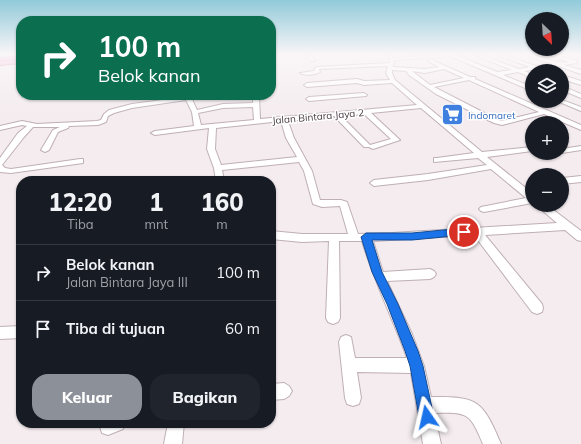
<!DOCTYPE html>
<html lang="id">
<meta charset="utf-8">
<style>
:root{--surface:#171b24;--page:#20242c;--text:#f1f3f6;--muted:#9ea1a6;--line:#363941;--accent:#8c9099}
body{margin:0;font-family:Mulish,sans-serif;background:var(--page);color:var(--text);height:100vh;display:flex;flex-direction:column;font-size:15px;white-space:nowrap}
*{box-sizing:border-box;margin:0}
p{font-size:13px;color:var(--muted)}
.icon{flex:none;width:22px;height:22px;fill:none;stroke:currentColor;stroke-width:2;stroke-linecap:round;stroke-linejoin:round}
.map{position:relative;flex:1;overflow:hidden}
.drawer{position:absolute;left:16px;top:176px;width:260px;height:252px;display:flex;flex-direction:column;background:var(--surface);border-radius:16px;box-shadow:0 1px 3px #0004}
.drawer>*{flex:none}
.hud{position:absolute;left:16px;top:16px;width:260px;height:84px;border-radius:16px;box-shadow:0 1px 3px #0004;background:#0b6e4f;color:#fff;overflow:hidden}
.needle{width:26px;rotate:155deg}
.tools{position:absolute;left:525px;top:12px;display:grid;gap:8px}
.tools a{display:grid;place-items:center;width:44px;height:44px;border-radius:50%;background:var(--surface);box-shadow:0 1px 3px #0004;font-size:20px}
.pin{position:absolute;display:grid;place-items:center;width:34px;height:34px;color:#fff;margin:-17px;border:2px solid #fff;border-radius:50%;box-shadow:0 1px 4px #0007}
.me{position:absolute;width:44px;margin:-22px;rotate:349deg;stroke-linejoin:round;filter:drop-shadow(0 0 3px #0008)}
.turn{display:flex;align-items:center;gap:14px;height:84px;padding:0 16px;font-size:18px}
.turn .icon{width:52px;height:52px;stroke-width:2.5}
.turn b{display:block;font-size:28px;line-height:34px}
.eta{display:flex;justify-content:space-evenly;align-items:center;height:68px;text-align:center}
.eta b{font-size:24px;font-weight:800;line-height:28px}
.button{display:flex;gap:8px;margin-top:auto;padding:8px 16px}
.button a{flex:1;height:46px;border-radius:16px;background:var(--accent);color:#fff;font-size:16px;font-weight:800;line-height:46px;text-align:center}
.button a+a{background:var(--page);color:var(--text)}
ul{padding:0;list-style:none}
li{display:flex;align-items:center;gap:12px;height:56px;padding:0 16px;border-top:1px solid var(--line)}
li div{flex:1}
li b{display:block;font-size:15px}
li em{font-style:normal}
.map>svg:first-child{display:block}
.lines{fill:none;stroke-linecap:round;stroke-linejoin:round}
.stream-far1{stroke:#aeeac2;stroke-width:1.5}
.stream{stroke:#aeeac2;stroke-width:2}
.river{fill:#aeeac2;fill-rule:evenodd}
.minor-casing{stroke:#bfafb6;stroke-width:2}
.major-casing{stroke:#d9759b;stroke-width:2}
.highway-casing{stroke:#cf4b86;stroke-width:2}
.minor{fill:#fff;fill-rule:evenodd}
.major{fill:#f5a4c2;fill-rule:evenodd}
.highway{fill:#f07aab;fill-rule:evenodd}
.route{fill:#1a73e8;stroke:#114b97}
.labels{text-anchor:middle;stroke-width:3;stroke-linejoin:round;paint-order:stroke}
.far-shop-label{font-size:10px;fill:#366cbe;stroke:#fff;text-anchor:start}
.far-street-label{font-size:10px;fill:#483a41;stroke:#fff}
</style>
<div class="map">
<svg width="581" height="444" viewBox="0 0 581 444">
<rect width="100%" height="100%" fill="#f4ecef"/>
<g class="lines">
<path class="stream-far1" d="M22 97 24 95"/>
<path class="stream" d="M22 97 23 96"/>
<path class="river" d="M13 54H21V57L0 60V56Z"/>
<defs>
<path id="minor" d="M306 54H310L315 61H311Z
M386 54H390L393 58 457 54 456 55 497 72 512 70 472 54H477L519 69 530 67 495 54H500L536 66 552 64 523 54C540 54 550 64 569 62L547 54H553L577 61V63L564 65 581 70V74L558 66 524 71 532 74V78L518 72 503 75 532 87V91L450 56 394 60 393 67 425 69 439 67 428 61 432 60 470 77H475V79L581 125V130L544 114 502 125 494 123 436 94 409 75 406 71 392 70V73L395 80 482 152 532 147V151L487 157 532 193V203L484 212 481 211 479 209 481 207 526 198 491 169 428 180 374 186 370 183 374 180 428 174 487 165 478 158 434 162V158H437L474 153 421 108 371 113 400 140 373 149 369 147H364L334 116 288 121 294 138 312 171 320 200H341L347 202 358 234 392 233 557 223 536 205H547L581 231V241L577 240 565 230 485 235 542 304 543 308 542 312 537 314 532 312 474 235 373 241 383 272 430 269 434 271 436 274 434 277 430 279 387 281 412 334 424 366 431 397C478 396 483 401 501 444H483C470 413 468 412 434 413L441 444H423L411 373 357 372 361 398 359 404 353 406 347 404 345 398 339 342 341 337 346 335 351 337 355 358H407C393 319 374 281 362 241H339L340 318 338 322 333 324 328 322 326 318 329 241 302 242 271 239V231L302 234H348L340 206 322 207 313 204 304 171 299 162 222 170 224 181H216L214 168 207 149 209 128 155 135 151 133 155 131 194 126 192 112 186 100 132 108 114 113 108 116 106 122 98 125 69 126 68 128 58 132 49 150 45 152 41 150 53 130 60 127H33L24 137 2 165 5 168 11 169 80 159H83V163L11 173 0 172V158L18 133 27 126 22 125 0 130V126L22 121 37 124 97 121 101 120 104 114 109 110 132 104 185 97 184 95H190L197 110 223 104 253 103V95H259L260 119 417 105 392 83 364 85 357 83 307 87 304 85 307 83 357 79 364 81 390 80 386 73 388 66 319 69 320 72C315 75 305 76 300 73L314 71 315 68 317 67 389 63 390 59ZM444 69 464 78 430 85 412 71 425 73ZM469 80 539 112 502 121 498 120 434 87ZM253 107 254 120 201 125 198 113 223 108ZM364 114 391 139 370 145 341 116ZM281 121 286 138 297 157 221 165 215 149 216 128Z
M562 75 581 81V85L562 79Z
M562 86 581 94V98L562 90Z
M364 93 367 95 366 96 309 101 306 99 309 97Z
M562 100 581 107V111L557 101H562Z
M581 146V150L562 153V149Z
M581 176V182L562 184V178Z
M21 326V338L0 339V327Z
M284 383 289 386 292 391 289 396 284 399 271 400V384Z
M101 423H125L123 429 108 435 102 433 100 427Z
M168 423H184L182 444H164Z"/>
<path id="major" d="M21 59V63L0 65V61Z"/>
<path id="highway" d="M21 56V60L0 62V58Z"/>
</defs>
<use href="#minor" class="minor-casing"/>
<use href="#major" class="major-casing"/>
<use href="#highway" class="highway-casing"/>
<use href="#minor" class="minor"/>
<use href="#major" class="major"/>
<use href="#highway" class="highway"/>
</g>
<linearGradient id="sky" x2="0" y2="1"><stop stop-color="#91cad9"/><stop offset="0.47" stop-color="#faf6f8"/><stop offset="1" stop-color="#faf6f8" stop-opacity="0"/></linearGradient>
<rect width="581" height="116" fill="url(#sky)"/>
<path class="route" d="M464 228 469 232 464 235 412 240H372L382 272 398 304 418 351 423 366 434 417 432 422 427 425 421 422 419 417 410 366 405 351 387 304 372 272 361 237 366 233H412Z"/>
<defs>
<symbol id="supermarket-square" viewBox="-11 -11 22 22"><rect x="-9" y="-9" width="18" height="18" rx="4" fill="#3f7fe0" stroke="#fff"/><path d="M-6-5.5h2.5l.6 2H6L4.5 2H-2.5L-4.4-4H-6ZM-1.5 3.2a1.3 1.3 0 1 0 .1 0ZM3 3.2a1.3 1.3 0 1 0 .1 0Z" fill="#fff"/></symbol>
</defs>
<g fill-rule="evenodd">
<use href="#supermarket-square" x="440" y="102" width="25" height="25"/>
</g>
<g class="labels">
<g class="far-shop-label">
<text x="468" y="119">Indomaret</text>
</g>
<g class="far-street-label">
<text transform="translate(318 116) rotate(-5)" y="4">Jalan Bintara Jaya 2</text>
</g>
</g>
</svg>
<div class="tools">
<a><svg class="needle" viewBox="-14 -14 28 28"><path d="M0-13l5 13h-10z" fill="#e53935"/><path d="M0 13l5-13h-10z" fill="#9ea1a6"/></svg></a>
<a><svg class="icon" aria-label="layers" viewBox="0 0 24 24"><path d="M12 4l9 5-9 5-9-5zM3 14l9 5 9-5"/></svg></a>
<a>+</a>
<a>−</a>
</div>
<div class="pin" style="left:464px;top:232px;background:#d93025"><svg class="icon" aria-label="arrive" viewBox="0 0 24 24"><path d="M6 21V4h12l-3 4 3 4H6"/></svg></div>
<svg class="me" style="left:427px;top:417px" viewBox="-20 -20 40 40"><path d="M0-17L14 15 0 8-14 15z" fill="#1a73e8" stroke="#fff" stroke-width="4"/></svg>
<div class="hud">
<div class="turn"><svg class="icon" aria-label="right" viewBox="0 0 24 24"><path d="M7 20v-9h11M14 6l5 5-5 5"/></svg><div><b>100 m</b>Belok kanan</div></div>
</div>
<section class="drawer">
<div class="eta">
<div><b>12:20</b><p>Tiba</p></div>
<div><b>1</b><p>mnt</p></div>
<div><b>160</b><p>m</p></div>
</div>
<ul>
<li><svg class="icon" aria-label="right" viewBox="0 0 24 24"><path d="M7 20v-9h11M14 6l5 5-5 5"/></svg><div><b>Belok kanan</b><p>Jalan Bintara Jaya III</p></div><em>100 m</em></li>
<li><svg class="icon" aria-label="arrive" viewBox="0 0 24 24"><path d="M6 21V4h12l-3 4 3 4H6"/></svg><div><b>Tiba di tujuan</b></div><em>60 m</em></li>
</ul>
<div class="button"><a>Keluar</a><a>Bagikan</a></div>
</section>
</div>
